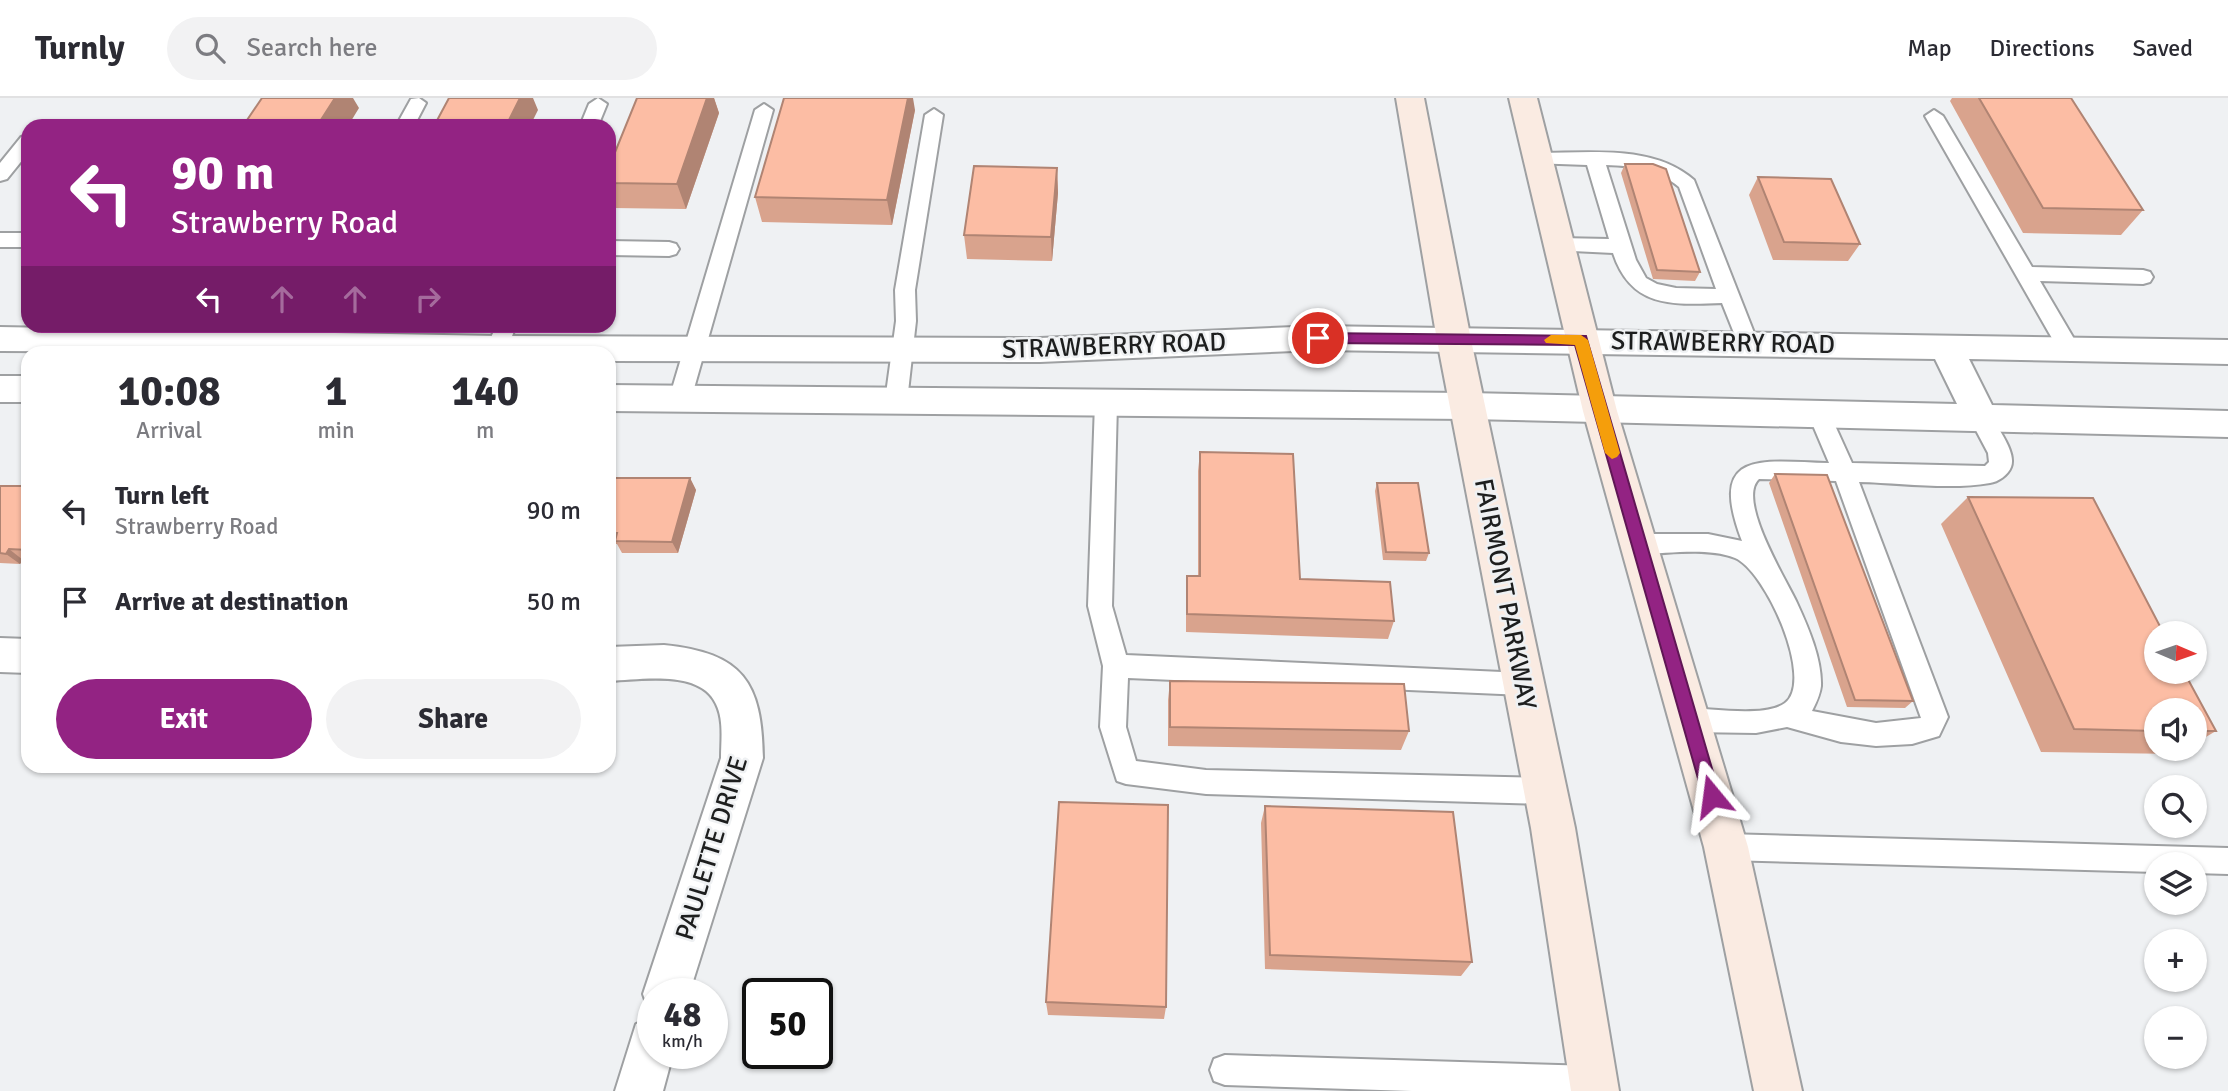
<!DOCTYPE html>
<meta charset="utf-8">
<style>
:root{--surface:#fff;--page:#f2f2f3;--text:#2b2b33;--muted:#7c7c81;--line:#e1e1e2;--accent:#932383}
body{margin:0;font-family:Signika,sans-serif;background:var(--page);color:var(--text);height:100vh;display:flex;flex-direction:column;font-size:26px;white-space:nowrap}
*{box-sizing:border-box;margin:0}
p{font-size:23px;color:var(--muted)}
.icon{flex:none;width:38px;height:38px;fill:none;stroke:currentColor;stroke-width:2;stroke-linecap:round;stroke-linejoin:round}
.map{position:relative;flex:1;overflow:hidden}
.panel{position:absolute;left:21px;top:248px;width:595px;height:427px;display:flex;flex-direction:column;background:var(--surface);border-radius:21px;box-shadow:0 2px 5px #0004}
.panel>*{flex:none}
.top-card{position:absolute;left:21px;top:21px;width:595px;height:214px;border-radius:21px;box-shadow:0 2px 5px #0004;background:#932383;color:#fff;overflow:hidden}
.needle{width:46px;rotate:92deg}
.fabs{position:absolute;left:2144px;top:523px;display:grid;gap:14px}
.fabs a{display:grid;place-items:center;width:63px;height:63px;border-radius:50%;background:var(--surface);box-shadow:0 2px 5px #0004;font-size:35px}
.speed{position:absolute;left:637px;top:880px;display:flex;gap:14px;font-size:35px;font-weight:700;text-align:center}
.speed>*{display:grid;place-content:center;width:91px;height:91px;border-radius:50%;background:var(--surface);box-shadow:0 2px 5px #0004;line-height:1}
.speed small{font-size:18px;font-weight:400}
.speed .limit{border:4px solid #111;border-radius:10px;background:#fff;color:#111}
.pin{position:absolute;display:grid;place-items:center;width:60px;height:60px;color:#fff;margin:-30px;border:4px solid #fff;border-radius:50%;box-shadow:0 2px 7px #0007}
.me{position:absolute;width:77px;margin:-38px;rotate:344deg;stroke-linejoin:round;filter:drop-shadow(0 0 5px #0008)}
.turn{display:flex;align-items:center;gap:24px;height:147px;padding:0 35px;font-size:32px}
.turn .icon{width:91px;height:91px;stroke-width:2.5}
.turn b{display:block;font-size:49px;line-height:60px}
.lanes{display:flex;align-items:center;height:66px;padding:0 35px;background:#0003;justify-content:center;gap:35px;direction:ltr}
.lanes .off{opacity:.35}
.eta{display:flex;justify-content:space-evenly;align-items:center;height:119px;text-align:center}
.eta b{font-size:42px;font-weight:700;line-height:49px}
.button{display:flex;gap:14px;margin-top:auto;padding:14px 35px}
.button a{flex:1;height:80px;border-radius:42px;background:var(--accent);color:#fff;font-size:28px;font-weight:700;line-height:80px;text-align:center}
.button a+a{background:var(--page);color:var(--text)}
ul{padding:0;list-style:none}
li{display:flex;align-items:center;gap:21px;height:91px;padding:0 35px}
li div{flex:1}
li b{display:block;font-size:26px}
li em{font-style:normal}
header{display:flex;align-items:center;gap:42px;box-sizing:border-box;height:98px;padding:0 35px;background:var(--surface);border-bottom:2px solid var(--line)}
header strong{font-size:33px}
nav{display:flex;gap:38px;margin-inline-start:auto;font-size:24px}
.search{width:490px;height:63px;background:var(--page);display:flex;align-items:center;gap:18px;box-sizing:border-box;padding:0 24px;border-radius:38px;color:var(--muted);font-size:26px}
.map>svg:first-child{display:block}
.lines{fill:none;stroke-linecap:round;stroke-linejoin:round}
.service-casing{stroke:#9ea0a2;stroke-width:4}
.minor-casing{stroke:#9ea0a2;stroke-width:4}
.tertiary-casing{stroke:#9ea0a2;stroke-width:4}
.secondary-casing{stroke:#9ea0a2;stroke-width:4}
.service{fill:#fff;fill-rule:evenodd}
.minor{fill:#fff;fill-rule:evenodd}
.tertiary{fill:#fff;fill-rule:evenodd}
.secondary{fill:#faebe2;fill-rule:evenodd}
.wall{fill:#d9a38d}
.shaded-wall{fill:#b08473}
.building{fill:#fcbda4;stroke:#b08473;stroke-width:2}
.route{fill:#932383;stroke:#601755;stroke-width:2}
.slow{fill:#f59e0b}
.labels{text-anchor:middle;stroke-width:5;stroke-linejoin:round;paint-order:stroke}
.street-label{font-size:26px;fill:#1d1e1e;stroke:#eff1f3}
</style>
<header>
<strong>Turnly</strong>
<div class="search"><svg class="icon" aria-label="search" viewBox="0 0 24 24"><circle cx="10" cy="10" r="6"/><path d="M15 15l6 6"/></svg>Search here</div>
<nav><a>Map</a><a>Directions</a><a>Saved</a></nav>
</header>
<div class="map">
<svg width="2228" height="993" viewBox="0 0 2228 993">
<rect width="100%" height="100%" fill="#eff1f3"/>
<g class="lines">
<defs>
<path id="service" d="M419 0 426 5 414 28H396L411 1Z
M598 0 607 6 598 28H580L589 6Z
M764 6 773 12 691 301 688 307 680 309 672 307 669 301 755 12Z
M934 11 943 17 915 192 916 223 907 303 904 309 896 311 888 309 885 303 896 223 895 192 925 17Z
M1934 12 1943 18 2032 169 2143 172 2150 174 2153 179 2150 184 2143 186 2040 183 2080 251 2077 256 2069 259 2061 256 1925 18Z
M28 37V55L7 81 0 83V65L21 39Z
M1538 55C1589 55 1653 46 1694 82L1758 245 1754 250 1747 253 1740 250 1722 205C1672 207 1631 210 1613 155L1552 152 1549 147 1552 142 1559 140 1609 141 1587 67 1531 65 1529 61 1531 57ZM1606 67C1633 68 1658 71 1679 89L1716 191 1676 190 1657 186 1646 180 1636 162Z
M0 135H28V149H0Z
M609 143 669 144 676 146 679 151 676 156 669 158 609 157Z
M496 228H516L505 256H484Z
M1106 297 1114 299 1117 305 1112 508 1126 557 1524 575 1533 578 1537 586 1533 594 1524 597 1128 580 1126 629 1136 663 1206 672 1546 680 1556 684 1560 693 1556 702 1546 706 1206 696 1126 686 1117 683 1100 629 1103 568 1088 508 1095 305 1098 299Z
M1820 310 1828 312 1852 365 1985 368 1989 364 1988 355 1970 321 1973 315 1981 313 1989 315C1996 328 2017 354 2011 369 2008 377 1998 384 1990 385 1951 392 1900 385 1859 384L1948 619 1939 638 1912 646 1876 648 1841 644 1787 629 1756 635 1690 634 1681 630 1677 622 1681 614 1690 610C1714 611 1766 619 1785 605 1815 583 1766 473 1735 460 1707 449 1669 456 1639 456L1631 453 1627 446 1631 439 1639 436H1708L1742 443C1707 351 1760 363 1829 365L1809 318 1812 312ZM1759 381 1836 383 1921 620 1876 625 1812 613C1816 605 1820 597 1821 588 1822 561 1808 529 1797 505 1787 483 1736 402 1759 381Z
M1726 736 2228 750V776L2194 775V766H2156V774L1726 762 1716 758 1712 749 1716 740Z
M1225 957 1593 968 1604 972 1608 983 1604 993H1412L1225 987 1214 983 1210 972 1214 961Z"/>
<path id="minor" d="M0 540 28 541V575L0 574Z
M664 547C743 555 762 584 763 660L689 896H653V914L649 913 643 896 721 660C721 642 724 622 716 606 700 571 640 582 609 583V549Z
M653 919V956H673L663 993H615L636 926Z"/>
<path id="tertiary" d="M1318 228 2228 242V266L1969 261 1992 307 2228 313V339L1468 321 609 313V287L1468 295 1957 306 1935 261 1318 252 1040 264 609 263V256L0 253V229L497 238 1040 240Z
M0 278H28V304H0Z"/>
<path id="secondary" d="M1396 0H1424L1471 242 1575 730 1619 993H1571L1531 730 1437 242Z
M1509 0H1537L1617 313 1748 749 1802 993H1754L1704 749 1583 313Z"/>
</defs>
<use href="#service" class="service-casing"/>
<use href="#minor" class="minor-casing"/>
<use href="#tertiary" class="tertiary-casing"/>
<use href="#secondary" class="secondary-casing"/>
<use href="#service" class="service"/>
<use href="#minor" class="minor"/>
<use href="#tertiary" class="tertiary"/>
<use href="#secondary" class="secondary"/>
</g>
<path class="wall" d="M637 0H714L719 15 686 111 613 110 609 100V69Z
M1952 0H2071L2143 112 2121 137 2023 135 1950 3Z
M915 12 892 127 762 124 755 99Z
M1625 66 1700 174 1695 183 1653 181 1621 75Z
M1057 70 1058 95 1052 163 967 161 964 137Z
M1758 79 1860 146 1848 163 1773 162 1749 97Z
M1200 354 1300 481 1394 523 1388 541 1186 534V496L1187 478H1198V373Z
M1775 376 1913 603 1905 610 1847 609 1769 385Z
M609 380H690L696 392 678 455H622L617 446H609Z
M1377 385 1429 455 1426 463 1383 462 1375 393Z
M0 388H28V462H23L20 466 0 465Z
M1968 399 2093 400 2164 536H2156V574H2184L2216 633 2194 646V612H2156V651H2186L2177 656 2041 654 1941 426Z
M1170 583 1409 633 1401 652 1168 648V602Z
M1265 708 1472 864 1461 878 1265 871 1261 725Z
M1046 904 1166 909 1164 921 1048 917Z"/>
<path class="shaded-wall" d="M335 0H353L359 10 348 28H317Z
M520 0H533L538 12 530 28H506Z
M707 0H714L719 15 686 111 677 86Z
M908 0H913L915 12 892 127 887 102Z
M1057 70 1058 95 1052 163 1051 139Z
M690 380 696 392 678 455 672 444Z
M9 451 23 462 20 466 6 456Z"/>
<path class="building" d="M262 0H335L317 28H243Z
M449 0H520L506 28H434Z
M637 0H707L677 86 609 85V69Z
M784 0H908L887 102 755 99Z
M1979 0H2071L2143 112 2043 110Z
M1625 66H1653L1666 71 1700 174 1657 172Z
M974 68 1057 70 1051 139 964 137Z
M1758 79 1831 81 1860 146 1784 144Z
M1200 354 1293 356 1300 481 1390 484 1394 523 1187 516V478H1200Z
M1775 376 1827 377 1913 603 1855 602Z
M609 380H690L672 444 615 443 617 435H609Z
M1377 385H1418L1429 455 1386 454Z
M0 388H28V452L9 451 6 456 0 455Z
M1968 399 2093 400 2164 536H2156V574H2184L2216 633H2194V612H2156V633L2074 631Z
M1170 583 1404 586 1409 633 1170 629Z
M1059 704 1168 707 1166 909 1046 904Z
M1265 708 1453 714 1472 864 1270 857Z"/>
<path class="route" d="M1318 235 1586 238 1720 698 1718 704 1712 706 1705 704 1703 698 1575 247 1318 245 1311 240Z"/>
<path class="slow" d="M1551 237H1581L1588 242 1620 355 1617 359 1612 361 1605 355 1575 247 1546 245 1544 242Z"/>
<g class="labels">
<g class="street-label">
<text transform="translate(1723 244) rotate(1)" y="9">STRAWBERRY ROAD</text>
<text transform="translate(1114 247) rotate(-2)" y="9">STRAWBERRY ROAD</text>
<text transform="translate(1506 496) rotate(79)" y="9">FAIRMONT PARKWAY</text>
<text transform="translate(711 750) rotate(-73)" y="9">PAULETTE DRIVE</text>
</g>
</g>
</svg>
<div class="fabs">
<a><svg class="needle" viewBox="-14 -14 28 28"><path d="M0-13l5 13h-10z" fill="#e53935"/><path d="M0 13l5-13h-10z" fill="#7c7c81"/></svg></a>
<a><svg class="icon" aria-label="sound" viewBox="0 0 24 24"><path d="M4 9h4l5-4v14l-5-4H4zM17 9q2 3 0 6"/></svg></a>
<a><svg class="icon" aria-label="search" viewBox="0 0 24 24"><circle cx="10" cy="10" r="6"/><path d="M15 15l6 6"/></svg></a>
<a><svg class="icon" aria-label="layers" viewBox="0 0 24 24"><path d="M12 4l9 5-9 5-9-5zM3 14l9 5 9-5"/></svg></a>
<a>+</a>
<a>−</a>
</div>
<div class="speed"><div>48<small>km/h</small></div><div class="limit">50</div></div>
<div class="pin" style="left:1318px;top:240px;background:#d93025"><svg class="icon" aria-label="arrive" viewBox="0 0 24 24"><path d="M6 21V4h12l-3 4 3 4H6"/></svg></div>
<svg class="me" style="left:1712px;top:698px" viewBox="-20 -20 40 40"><path d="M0-17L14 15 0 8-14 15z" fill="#932383" stroke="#fff" stroke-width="4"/></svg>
<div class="top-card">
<div class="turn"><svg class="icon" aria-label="left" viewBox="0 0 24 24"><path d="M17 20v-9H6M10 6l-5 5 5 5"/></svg><div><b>90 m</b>Strawberry Road</div></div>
<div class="lanes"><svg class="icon" aria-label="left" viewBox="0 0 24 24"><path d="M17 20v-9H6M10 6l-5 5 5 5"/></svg><svg class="icon off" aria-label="ahead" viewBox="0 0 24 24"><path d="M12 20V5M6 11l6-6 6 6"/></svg><svg class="icon off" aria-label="ahead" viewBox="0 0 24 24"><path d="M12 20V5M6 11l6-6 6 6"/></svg><svg class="icon off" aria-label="right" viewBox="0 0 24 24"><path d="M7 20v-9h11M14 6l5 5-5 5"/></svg></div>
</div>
<section class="panel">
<div class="eta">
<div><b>10:08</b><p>Arrival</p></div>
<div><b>1</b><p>min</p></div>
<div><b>140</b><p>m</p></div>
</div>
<ul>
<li><svg class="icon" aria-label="left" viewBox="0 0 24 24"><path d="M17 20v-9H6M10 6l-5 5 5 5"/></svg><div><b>Turn left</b><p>Strawberry Road</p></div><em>90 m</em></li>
<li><svg class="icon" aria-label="arrive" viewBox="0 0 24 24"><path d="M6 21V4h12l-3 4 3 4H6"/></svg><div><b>Arrive at destination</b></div><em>50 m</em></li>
</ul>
<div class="button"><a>Exit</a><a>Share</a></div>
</section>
</div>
